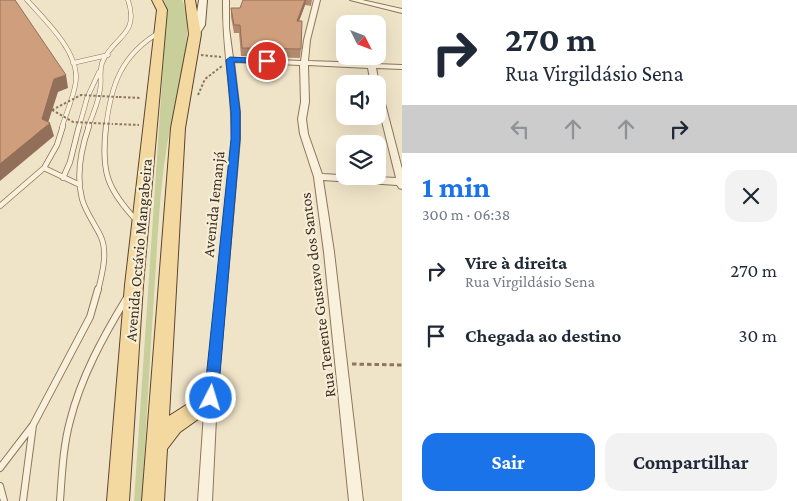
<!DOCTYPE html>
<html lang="pt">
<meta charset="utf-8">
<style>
:root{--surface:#fff;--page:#f2f2f3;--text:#1f2937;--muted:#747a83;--accent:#1a73e8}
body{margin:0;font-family:"Crimson Pro",serif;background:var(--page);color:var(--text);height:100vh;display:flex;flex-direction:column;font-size:19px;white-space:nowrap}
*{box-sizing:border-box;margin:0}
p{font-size:16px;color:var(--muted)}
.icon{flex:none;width:28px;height:28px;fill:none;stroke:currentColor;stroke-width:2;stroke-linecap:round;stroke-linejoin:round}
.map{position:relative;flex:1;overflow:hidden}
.details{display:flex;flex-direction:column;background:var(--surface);width:395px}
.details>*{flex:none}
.top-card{background:#fff;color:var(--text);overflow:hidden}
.needle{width:32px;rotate:132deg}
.controls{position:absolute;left:336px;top:15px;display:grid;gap:10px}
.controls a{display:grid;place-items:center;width:50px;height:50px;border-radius:10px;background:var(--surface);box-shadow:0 5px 20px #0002;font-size:25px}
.pin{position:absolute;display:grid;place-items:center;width:42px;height:42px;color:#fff;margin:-21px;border:2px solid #fff;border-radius:50%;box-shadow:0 1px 5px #0007}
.me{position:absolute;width:55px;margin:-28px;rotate:5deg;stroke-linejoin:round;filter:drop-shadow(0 0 4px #0008)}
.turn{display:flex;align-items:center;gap:18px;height:105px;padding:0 20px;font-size:22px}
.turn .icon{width:65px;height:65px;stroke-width:2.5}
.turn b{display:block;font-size:35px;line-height:42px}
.lanes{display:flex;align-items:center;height:48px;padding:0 20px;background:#0003;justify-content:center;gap:25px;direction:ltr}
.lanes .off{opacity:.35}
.round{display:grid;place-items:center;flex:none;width:52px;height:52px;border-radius:15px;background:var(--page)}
.head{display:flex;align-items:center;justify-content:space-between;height:85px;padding:0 20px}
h1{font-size:30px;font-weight:700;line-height:38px;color:var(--accent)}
.button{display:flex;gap:10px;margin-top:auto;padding:10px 20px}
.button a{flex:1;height:58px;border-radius:15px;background:var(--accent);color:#fff;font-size:20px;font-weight:700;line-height:58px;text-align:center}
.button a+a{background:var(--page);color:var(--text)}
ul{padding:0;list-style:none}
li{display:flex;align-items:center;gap:15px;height:65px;padding:0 20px}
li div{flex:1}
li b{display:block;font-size:19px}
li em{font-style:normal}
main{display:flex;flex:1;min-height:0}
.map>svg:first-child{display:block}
.green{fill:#c9cf9b}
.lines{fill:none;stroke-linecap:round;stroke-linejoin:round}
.lane-far2-casing{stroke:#8d765c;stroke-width:5}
.lane-far1-casing{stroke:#8d765c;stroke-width:6}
.lane-casing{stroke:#8d765c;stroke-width:8}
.street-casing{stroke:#8d765c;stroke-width:2}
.secondary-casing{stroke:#6f573f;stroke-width:2}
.primary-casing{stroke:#5b4430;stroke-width:2}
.path-far1{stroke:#8d765c;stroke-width:2;stroke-dasharray:2.5 2;stroke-linecap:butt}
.path{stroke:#8d765c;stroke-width:3;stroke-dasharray:4.5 3;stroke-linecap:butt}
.lane-far2{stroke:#faf1dc;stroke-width:4}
.lane-far1{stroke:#faf1dc;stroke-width:4.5}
.lane{stroke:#faf1dc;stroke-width:6}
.street{fill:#faf1dc;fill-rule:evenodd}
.secondary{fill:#faf1dc;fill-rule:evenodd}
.primary{fill:#f3d9a0;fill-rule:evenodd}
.path-bridge{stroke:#8d765c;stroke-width:2;stroke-dasharray:2.5 2;stroke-linecap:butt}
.wall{fill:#b2896c}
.shaded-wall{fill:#916f58}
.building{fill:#cf9f7d;stroke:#916f58}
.route{fill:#1a73e8;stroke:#114b97}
.labels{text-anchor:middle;stroke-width:4.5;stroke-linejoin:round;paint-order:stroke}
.street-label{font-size:16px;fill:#3d2e20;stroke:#f7eed8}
</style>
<main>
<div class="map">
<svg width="402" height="501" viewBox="0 0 402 501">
<rect width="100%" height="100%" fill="#f0e4c8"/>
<path class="green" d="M164 0H182C197 28 175 102 169 134 160 183 158 232 155 281 150 354 146 428 142 501H134L167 8Z"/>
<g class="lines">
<defs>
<path id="lane-far2" d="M27 0C44 19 77 50 76 78 76 92 66 113 62 127
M73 63 108 55
M79 127 87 98 99 72
M88 127C93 115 98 103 100 90 102 81 99 73 102 63 113 36 140 36 128 0
M106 127C111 84 122 54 160 32"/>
<path id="lane-far1" d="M89 126C81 149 76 175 82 199 86 213 95 224 101 237 108 253 102 274 98 291
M106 126C101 171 106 188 137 221
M44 168 57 145 63 126
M63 178 70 162 79 126
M0 206 44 168 80 185"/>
<path id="lane" d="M0 468 33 425 90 317 98 289
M0 486 4 501
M23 501 33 425
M60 501C62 474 63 447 70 421 81 377 103 337 126 299"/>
<path id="street" d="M223 0H229V28L233 58 301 61 304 40 314 0H320L310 40 308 61 368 63 366 56H374L375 64 402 65V69L376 68 379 84 378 86V84H371L368 68 308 65 309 102 306 119 308 134 322 174 396 178 378 105V90L382 92 402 169V189L399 188 397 185 323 180 334 252 363 501H349L324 252 314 177 300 134 298 119 301 102 300 65 234 62 240 112V139L217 398 212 501H198L205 398 232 139C232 92 222 47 223 0Z
M350 0H362L402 9V13Z"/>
<path id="secondary" d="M199 0H207L205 25 198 36 195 37 190 34 195 25Z"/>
<path id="primary" d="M152 0H162L167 10 143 285 129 501H107L125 285 157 10Z
M185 0H195L201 34 185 128 169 416 211 389 218 391 221 398 218 405 180 432 167 449 164 501H142L171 128 189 34Z"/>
</defs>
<use href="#lane-far2" class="lane-far2-casing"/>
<use href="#lane-far1" class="lane-far1-casing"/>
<use href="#lane" class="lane-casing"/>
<use href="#street" class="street-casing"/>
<use href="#secondary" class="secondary-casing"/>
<use href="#primary" class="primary-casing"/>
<path class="path-far1" d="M201 55 221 57
M198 95 205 79 222 66
M119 97 141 98
M115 124 139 125"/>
<path class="path" d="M352 364 402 365"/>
<use href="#lane-far2" class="lane-far2"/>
<use href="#lane-far1" class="lane-far1"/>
<use href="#lane" class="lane"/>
<use href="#street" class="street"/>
<use href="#secondary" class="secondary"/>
<use href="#primary" class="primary"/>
<path class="path-bridge" d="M52 110 81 95 118 97
M52 110 73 122 113 124"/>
</g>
<path class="wall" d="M243 0H312L311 6 305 5 299 21 301 49 300 58 241 56 239 33H234L231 17V8H240Z"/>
<path class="shaded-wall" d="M305 0H306L305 5 296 29 297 21Z
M66 75 68 88 58 92 47 126 50 123 54 136 0 181V164L54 79Z"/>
<path class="building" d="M0 0H15L66 75 54 79 42 119 50 123 0 164Z
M243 0H305L297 21H302L301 49 242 48 240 25H234L231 8H240Z"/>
<path class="route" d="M230 57 267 59 271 61 267 63 234 62 240 112V139L218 398 216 402 211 404 206 402 204 398 231 139V112L226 60Z"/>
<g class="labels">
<g class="street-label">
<text transform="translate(213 204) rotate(-84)" y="6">Avenida Iemanjá</text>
<text transform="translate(138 250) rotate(-85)" y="6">Avenida Octávio Mangabeira</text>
<text transform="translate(317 295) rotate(-97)" y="6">Rua Tenente Gustavo dos Santos</text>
</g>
</g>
</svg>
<div class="controls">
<a><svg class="needle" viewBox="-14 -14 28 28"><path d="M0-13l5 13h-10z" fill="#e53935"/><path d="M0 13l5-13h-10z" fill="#747a83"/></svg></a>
<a><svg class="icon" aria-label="sound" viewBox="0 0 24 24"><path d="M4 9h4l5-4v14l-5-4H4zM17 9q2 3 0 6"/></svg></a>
<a><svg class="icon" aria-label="layers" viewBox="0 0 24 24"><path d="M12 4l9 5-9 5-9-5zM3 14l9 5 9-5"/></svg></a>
</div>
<div class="pin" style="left:267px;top:61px;background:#d93025"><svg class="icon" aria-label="arrive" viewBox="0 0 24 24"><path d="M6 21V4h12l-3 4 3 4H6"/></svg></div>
<svg class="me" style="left:211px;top:398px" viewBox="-20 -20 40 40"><circle r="17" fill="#1a73e8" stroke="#fff" stroke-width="3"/><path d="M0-11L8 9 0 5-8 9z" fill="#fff"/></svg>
</div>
<section class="details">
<div class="top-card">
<div class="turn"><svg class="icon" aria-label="right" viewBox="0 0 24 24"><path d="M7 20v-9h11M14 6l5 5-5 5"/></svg><div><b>270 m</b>Rua Virgildásio Sena</div></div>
<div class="lanes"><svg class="icon off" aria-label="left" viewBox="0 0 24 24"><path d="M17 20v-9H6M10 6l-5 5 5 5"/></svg><svg class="icon off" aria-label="ahead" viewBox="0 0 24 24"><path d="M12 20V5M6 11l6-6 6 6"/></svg><svg class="icon off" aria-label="ahead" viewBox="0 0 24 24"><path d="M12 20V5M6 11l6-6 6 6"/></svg><svg class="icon" aria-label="right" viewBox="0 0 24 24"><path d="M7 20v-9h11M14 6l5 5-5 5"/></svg></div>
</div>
<div class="head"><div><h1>1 min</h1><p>300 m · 06:38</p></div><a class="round"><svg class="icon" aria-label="close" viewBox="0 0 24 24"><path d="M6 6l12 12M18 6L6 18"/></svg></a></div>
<ul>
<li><svg class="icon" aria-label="right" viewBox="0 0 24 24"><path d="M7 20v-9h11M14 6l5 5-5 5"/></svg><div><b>Vire à direita</b><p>Rua Virgildásio Sena</p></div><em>270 m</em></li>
<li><svg class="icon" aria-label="arrive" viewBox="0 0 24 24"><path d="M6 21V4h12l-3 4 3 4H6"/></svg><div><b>Chegada ao destino</b></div><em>30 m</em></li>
</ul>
<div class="button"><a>Sair</a><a>Compartilhar</a></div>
</section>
</main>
